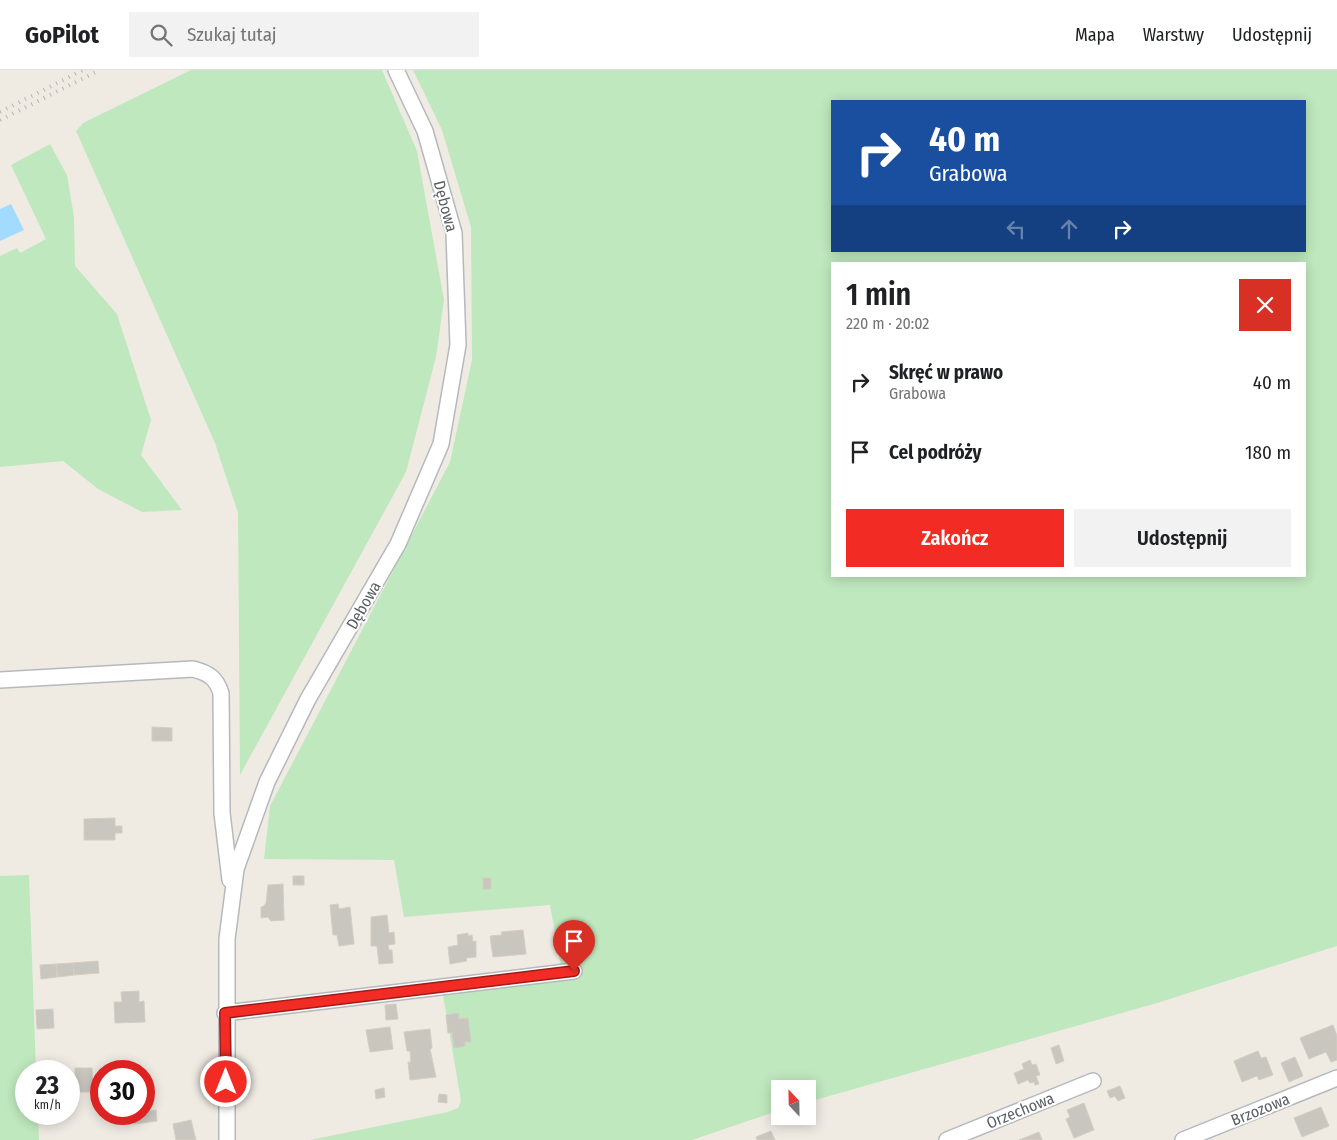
<!DOCTYPE html>
<html lang="pl">
<meta charset="utf-8">
<style>
:root{--surface:#fff;--page:#f2f2f2;--text:#202124;--muted:#757577;--line:#e0e0e0;--accent:#f22c25}
body{margin:0;font-family:"Fira Sans Condensed",sans-serif;background:var(--page);color:var(--text);height:100vh;display:flex;flex-direction:column;font-size:19px;white-space:nowrap}
*{box-sizing:border-box;margin:0}
p{font-size:16px;color:var(--muted)}
.icon{flex:none;width:28px;height:28px;fill:none;stroke:currentColor;stroke-width:2;stroke-linecap:round;stroke-linejoin:round}
.map{position:relative;flex:1;overflow:hidden}
.side{position:absolute;left:831px;top:192px;width:475px;height:315px;display:flex;flex-direction:column;background:var(--surface);border-radius:0px;box-shadow:0 2px 12px #0003}
.side>*{flex:none}
.guide{position:absolute;left:831px;top:30px;width:475px;height:152px;border-radius:0px;box-shadow:0 2px 12px #0003;background:#1a4fa0;color:#fff;overflow:hidden}
.needle{width:32px;rotate:338deg}
.fabs{position:absolute;left:771px;top:1010px;display:grid;gap:10px}
.fabs a{display:grid;place-items:center;width:45px;height:45px;border-radius:0px;background:var(--surface);box-shadow:0 2px 12px #0003;font-size:25px}
.speed{position:absolute;left:15px;top:990px;display:flex;gap:10px;font-size:25px;font-weight:700;text-align:center}
.speed>*{display:grid;place-content:center;width:65px;height:65px;border-radius:50%;background:var(--surface);box-shadow:0 2px 12px #0003;line-height:1}
.speed small{font-size:12px;font-weight:400}
.speed .limit{border:8px solid #d22;background:#fff;color:#111}
.pin{position:absolute;display:grid;place-items:center;width:42px;height:42px;color:#fff;margin:-51px -21px;border-radius:50% 50% 50% 0;rotate:-45deg;box-shadow:0 0 5px #0007}
.pin .icon{rotate:45deg}
.me{position:absolute;width:55px;margin:-28px;rotate:0deg;stroke-linejoin:round;filter:drop-shadow(0 0 4px #0008)}
.turn{display:flex;align-items:center;gap:18px;height:105px;padding:0 15px;font-size:22px}
.turn .icon{width:65px;height:65px;stroke-width:2.5}
.turn b{display:block;font-size:35px;line-height:42px}
.lanes{display:flex;align-items:center;height:48px;padding:0 15px;background:#0003;justify-content:center;gap:25px;direction:ltr}
.lanes .off{opacity:.35}
.round{display:grid;place-items:center;flex:none;width:52px;height:52px;border-radius:0px;background:var(--page)}
.summary{display:flex;align-items:center;justify-content:space-between;height:85px;padding:0 15px}
h1{font-size:30px;font-weight:600;line-height:38px}
.primary-button{display:flex;gap:10px;margin-top:auto;padding:10px 15px}
.primary-button a{flex:1;height:58px;border-radius:0px;background:var(--accent);color:#fff;font-size:20px;font-weight:600;line-height:58px;text-align:center}
.primary-button a+a{background:var(--page);color:var(--text)}
ul{padding:0;list-style:none}
li{display:flex;align-items:center;gap:15px;height:70px;padding:0 15px}
li div{flex:1}
li b{display:block;font-size:19px}
li em{font-style:normal}
header{display:flex;align-items:center;gap:30px;box-sizing:border-box;height:70px;padding:0 25px;background:var(--surface);border-bottom:1px solid var(--line)}
header strong{font-size:24px}
nav{display:flex;gap:28px;margin-inline-start:auto;font-size:18px}
.search{width:350px;height:45px;background:var(--page);display:flex;align-items:center;gap:12px;box-sizing:border-box;padding:0 18px;border-radius:0px;color:var(--muted);font-size:19px}
.map>svg:first-child{display:block}
.green{fill:#bfe8be;fill-rule:evenodd}
.water{fill:#a2dbff}
.building{fill:#c9c6c0;stroke:#d4cdc1}
.lines{fill:none;stroke-linecap:round;stroke-linejoin:round}
.street-casing{stroke:#b5b9be;stroke-width:18}
.street{stroke:#fff;stroke-width:15}
.rail{stroke:#b4b5b5;stroke-width:4;stroke-dasharray:1 6;stroke-linecap:butt}
.route-casing{stroke:#9d1d18;stroke-width:12}
.route{stroke:#f22c25;stroke-width:9}
.labels{text-anchor:middle;stroke-width:4;stroke-linejoin:round;paint-order:stroke}
.street-label{font-size:16px;fill:#5b5f64;stroke:#fff}
</style>
<header>
<strong>GoPilot</strong>
<div class="search"><svg class="icon" aria-label="search" viewBox="0 0 24 24"><circle cx="10" cy="10" r="6"/><path d="M15 15l6 6"/></svg>Szukaj tutaj</div>
<nav><a>Mapa</a><a>Warstwy</a><a>Udostępnij</a></nav>
</header>
<div class="map">
<svg width="1337" height="1070" viewBox="0 0 1337 1070">
<rect width="100%" height="100%" fill="#efebe3"/>
<path class="green" d="M191 0H382L417 81 444 230 436 287 406 402 240 705 238 443 215 373 76 61 83 53Z
M413 0H1337V876L1157 933 808 1032V1019H780V1040L692 1070H310L448 1042 458 1038 461 1031 442 919 563 908 550 835 404 847 394 790 264 789 270 736 450 392 472 290 471 157 442 60ZM832 31H1305V181H832ZM832 194H1305V506H832Z
M50 74 67 105 74 147 75 196 117 244 151 350 141 385 182 440 142 442 98 419 63 391 0 397V186L17 178 20 183 46 169 11 95Z
M29 805 36 1001H26V1044H38L39 1070H0V806Z"/>
<path class="water" d="M11 134 24 160 0 171V139Z"/>
<path class="building" d="M152 657 172 658V671H152Z
M115 748V756H122V763H115V770H84V749Z
M293 806H304V815H293Z
M483 808H491V819H483Z
M283 814 284 850 271 851 268 847 261 848V837L264 836 266 833 268 815Z
M338 834 339 839 350 837 354 874 339 876 337 865H333L330 835Z
M387 845 389 863 394 862 395 874 388 875 389 880H392L393 893 379 894 377 876H371V847Z
M523 860 526 884 493 887 490 866 502 865 501 862Z
M468 863V866L472 865 473 872 476 871V887L466 888 467 891 450 894 448 877 458 875 457 865Z
M98 891 99 903 74 905 73 893Z
M73 893 74 905 58 907 56 894Z
M56 894 57 907 41 909 40 895Z
M139 921V932L144 931 145 952 115 953 114 932H122L121 922Z
M396 934 398 949 386 950 385 935Z
M53 939 54 958 37 959 36 940Z
M459 943V949L468 948 471 972H465V976L454 978 452 962 448 963 446 945Z
M1333 955 1337 966V990L1331 992 1326 982 1309 989 1300 968Z
M390 957 393 979 370 982 366 960Z
M430 959 432 978 430 979 436 1007 410 1010 408 992H411L410 981H407L404 962Z
M1059 975 1064 991 1056 994 1051 978Z
M1258 981 1261 988 1266 987 1273 1005 1259 1010 1257 1006 1242 1012 1234 991Z
M1295 987 1303 1006 1289 1012 1281 993Z
M1030 990 1032 995 1036 994 1040 1005 1036 1006 1039 1014 1035 1015 1034 1012 1030 1013 1028 1010 1018 1014 1014 1003 1024 999 1022 994Z
M75 998H92L93 1022H75Z
M1120 1016 1125 1028 1118 1031 1115 1026 1110 1028 1107 1021Z
M384 1018 385 1027 376 1029 375 1020Z
M439 1024 447 1025V1033L438 1032Z
M1084 1033 1094 1060 1074 1068 1066 1049 1070 1047 1067 1040Z
M1321 1037 1329 1056 1302 1067 1294 1048Z
M156 1040 157 1051 135 1054 134 1044Z
M191 1050 196 1070H176L173 1054Z
M771 1061 775 1070H757L756 1067Z
M1039 1062 1042 1070H1019Z"/>
<g class="lines">
<defs>
<path id="street" d="M0 610 193 599C209 603 216 608 221 623L222 743 230 810
M225 943 574 901
M227 1070V869L236 799 267 712 308 629 398 474 441 374 458 275 454 163 425 61 396 0
M947 1070 1093 1011
M1183 1070 1337 1008"/>
</defs>
<use href="#street" class="street-casing"/>
<use href="#street" class="street"/>
<path class="rail" d="M0 42 83 0
M0 50 100 0"/>
</g>
<g class="lines">
<defs>
<path id="route" d="M226 1012 225 943 574 901"/>
</defs>
<use href="#route" class="route-casing"/>
<use href="#route" class="route"/>
</g>
<g class="labels">
<g class="street-label">
<text transform="translate(446 136) rotate(75)" y="6">Dębowa</text>
<text transform="translate(363 535) rotate(-60)" y="6">Dębowa</text>
<text transform="translate(1260 1039) rotate(-22)" y="6">Brzozowa</text>
<text transform="translate(1020 1040) rotate(-22)" y="6">Orzechowa</text>
</g>
</g>
</svg>
<div class="fabs">
<a><svg class="needle" viewBox="-14 -14 28 28"><path d="M0-13l5 13h-10z" fill="#e53935"/><path d="M0 13l5-13h-10z" fill="#757577"/></svg></a>
</div>
<div class="speed"><div>23<small>km/h</small></div><div class="limit">30</div></div>
<div class="pin" style="left:574px;top:901px;background:#d93025"><svg class="icon" aria-label="arrive" viewBox="0 0 24 24"><path d="M6 21V4h12l-3 4 3 4H6"/></svg></div>
<svg class="me" style="left:226px;top:1012px" viewBox="-20 -20 40 40"><circle r="17" fill="#f22c25" stroke="#fff" stroke-width="3"/><path d="M0-11L8 9 0 5-8 9z" fill="#fff"/></svg>
<div class="guide">
<div class="turn"><svg class="icon" aria-label="right" viewBox="0 0 24 24"><path d="M7 20v-9h11M14 6l5 5-5 5"/></svg><div><b>40 m</b>Grabowa</div></div>
<div class="lanes"><svg class="icon off" aria-label="left" viewBox="0 0 24 24"><path d="M17 20v-9H6M10 6l-5 5 5 5"/></svg><svg class="icon off" aria-label="ahead" viewBox="0 0 24 24"><path d="M12 20V5M6 11l6-6 6 6"/></svg><svg class="icon" aria-label="right" viewBox="0 0 24 24"><path d="M7 20v-9h11M14 6l5 5-5 5"/></svg></div>
</div>
<section class="side">
<div class="summary"><div><h1>1 min</h1><p>220 m · 20:02</p></div><a class="round" style="background:#d93025;color:#fff"><svg class="icon" aria-label="close" viewBox="0 0 24 24"><path d="M6 6l12 12M18 6L6 18"/></svg></a></div>
<ul>
<li><svg class="icon" aria-label="right" viewBox="0 0 24 24"><path d="M7 20v-9h11M14 6l5 5-5 5"/></svg><div><b>Skręć w prawo</b><p>Grabowa</p></div><em>40 m</em></li>
<li><svg class="icon" aria-label="arrive" viewBox="0 0 24 24"><path d="M6 21V4h12l-3 4 3 4H6"/></svg><div><b>Cel podróży</b></div><em>180 m</em></li>
</ul>
<div class="primary-button"><a>Zakończ</a><a>Udostępnij</a></div>
</section>
</div>
